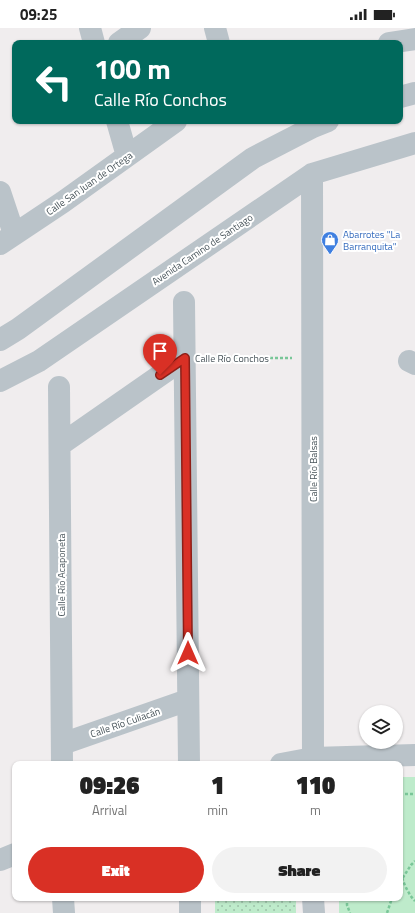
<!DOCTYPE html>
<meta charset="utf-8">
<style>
:root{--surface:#fff;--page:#f2f2f2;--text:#222;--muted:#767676;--accent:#d93025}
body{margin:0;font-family:"Titillium Web",sans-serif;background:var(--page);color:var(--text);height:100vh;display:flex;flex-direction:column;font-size:15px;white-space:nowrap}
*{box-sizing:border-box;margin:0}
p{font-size:13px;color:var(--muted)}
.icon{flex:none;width:22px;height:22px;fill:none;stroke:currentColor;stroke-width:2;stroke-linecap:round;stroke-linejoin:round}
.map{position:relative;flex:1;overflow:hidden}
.side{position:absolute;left:12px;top:733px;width:391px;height:140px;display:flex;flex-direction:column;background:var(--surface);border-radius:8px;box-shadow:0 1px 3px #0004}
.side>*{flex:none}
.hud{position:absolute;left:12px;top:12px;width:391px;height:84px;border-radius:8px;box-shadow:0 1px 3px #0004;background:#00695c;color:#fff;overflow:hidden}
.controls{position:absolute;left:359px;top:677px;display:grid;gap:8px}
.controls a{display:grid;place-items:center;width:44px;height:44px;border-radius:50%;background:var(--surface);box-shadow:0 1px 3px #0004;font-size:20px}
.pin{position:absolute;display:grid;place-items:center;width:34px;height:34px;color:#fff;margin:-41px -17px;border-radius:50% 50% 50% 0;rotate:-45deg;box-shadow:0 0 4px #0007}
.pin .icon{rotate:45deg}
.me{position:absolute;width:44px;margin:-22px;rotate:0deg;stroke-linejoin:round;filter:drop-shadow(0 0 3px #0008)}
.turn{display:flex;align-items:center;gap:14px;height:84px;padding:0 16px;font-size:18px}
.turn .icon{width:52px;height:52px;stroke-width:2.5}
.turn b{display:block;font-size:28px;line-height:34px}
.eta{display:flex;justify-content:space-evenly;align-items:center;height:68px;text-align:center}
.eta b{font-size:24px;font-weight:800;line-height:28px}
.action{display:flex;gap:8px;margin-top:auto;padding:8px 16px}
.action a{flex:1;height:46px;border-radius:24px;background:var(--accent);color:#fff;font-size:16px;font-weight:800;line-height:46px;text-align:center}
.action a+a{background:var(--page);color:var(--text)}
.status{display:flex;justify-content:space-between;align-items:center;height:28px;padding:0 20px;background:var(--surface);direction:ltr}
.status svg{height:11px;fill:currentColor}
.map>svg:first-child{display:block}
.grass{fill:url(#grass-dots)}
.park{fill:#beebcb}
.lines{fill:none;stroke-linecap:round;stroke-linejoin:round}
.path{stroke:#79c698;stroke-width:2.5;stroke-dasharray:3 2;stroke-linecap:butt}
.minor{stroke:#bac3c9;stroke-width:22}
.route-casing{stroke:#8d1f18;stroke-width:10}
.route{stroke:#d93025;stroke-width:7}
.labels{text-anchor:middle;stroke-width:4;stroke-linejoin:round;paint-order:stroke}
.street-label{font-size:10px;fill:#475359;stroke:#fff}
.shop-label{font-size:10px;fill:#366cbe;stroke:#fff;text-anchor:start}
</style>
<div class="status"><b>09:25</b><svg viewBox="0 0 49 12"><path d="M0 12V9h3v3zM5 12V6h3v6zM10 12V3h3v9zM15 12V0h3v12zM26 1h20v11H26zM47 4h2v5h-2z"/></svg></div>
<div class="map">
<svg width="415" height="885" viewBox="0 0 415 885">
<defs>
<pattern id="grass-dots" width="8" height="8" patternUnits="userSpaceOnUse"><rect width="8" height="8" fill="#beebcb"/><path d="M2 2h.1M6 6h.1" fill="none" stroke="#9cc1a8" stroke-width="1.8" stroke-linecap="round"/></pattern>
</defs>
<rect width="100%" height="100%" fill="#f0edee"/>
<path class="grass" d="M215 870H296V885H215Z"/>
<path class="park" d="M400 749H415V885H339V870H400Z"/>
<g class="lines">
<path class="path" d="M205 330H292
M400 766H415
M402 850C405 858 409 867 415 873
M400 854 411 837 415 833
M347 870V877L350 885
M387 885 392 870"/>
<path class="minor" d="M90 0 94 15
M215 0 219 15
M119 15 140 0
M389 15 415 11
M400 69 415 65
M117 93 127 128
M312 146 313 736
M0 164 14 206
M0 216 63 174 176 93
M184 274 189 736
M0 312 18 301 253 130 313 99 328 93
M409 333 415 336
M0 353 39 333 312 146 415 115
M59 359 62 736
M60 417 185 330
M62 716 188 672
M281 736 313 730 415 727
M0 832 15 826
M63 870 64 885
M190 870V885
M313 870 314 885"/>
</g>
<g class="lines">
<defs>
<path id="route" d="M160 347 185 330 188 625"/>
</defs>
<use href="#route" class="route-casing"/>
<use href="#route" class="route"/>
</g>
<defs>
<symbol id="shop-pin" viewBox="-11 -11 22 30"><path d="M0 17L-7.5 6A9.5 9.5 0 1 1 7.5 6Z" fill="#3f7fe0" stroke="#fff"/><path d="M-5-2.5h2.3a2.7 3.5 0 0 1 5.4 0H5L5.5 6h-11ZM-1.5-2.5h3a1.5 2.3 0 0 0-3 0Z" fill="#fff"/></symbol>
</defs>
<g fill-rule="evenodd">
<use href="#shop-pin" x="320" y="202" width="20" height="27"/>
</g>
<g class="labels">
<g class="street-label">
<text transform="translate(89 155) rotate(-35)" y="4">Calle San Juan de Ortega</text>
<text transform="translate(202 221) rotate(-34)" y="4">Avenida Camino de Santiago</text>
<text x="232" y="334">Calle Río Conchos</text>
<text transform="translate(313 441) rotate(-90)" y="4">Calle Río Balsas</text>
<text transform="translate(61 547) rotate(-90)" y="4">Calle Río Acaponeta</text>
<text transform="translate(125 694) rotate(-19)" y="4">Calle Río Culiacán</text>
</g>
<g class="shop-label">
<text x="343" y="210">Abarrotes "La<tspan x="343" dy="12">Barranquita"</tspan></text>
</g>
</g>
</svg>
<div class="controls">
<a><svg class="icon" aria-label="layers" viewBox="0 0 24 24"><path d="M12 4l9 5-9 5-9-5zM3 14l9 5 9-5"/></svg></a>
</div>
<div class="pin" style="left:160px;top:347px;background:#d93025"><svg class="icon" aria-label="arrive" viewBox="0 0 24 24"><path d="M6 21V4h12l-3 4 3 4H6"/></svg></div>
<svg class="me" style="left:188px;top:625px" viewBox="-20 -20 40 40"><path d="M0-17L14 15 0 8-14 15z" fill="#d93025" stroke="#fff" stroke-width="4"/></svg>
<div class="hud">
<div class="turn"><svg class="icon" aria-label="left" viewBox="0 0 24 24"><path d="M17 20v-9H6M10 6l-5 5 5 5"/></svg><div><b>100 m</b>Calle Río Conchos</div></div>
</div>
<section class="side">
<div class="eta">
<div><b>09:26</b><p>Arrival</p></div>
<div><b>1</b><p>min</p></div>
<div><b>110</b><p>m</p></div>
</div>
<div class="action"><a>Exit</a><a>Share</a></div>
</section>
</div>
